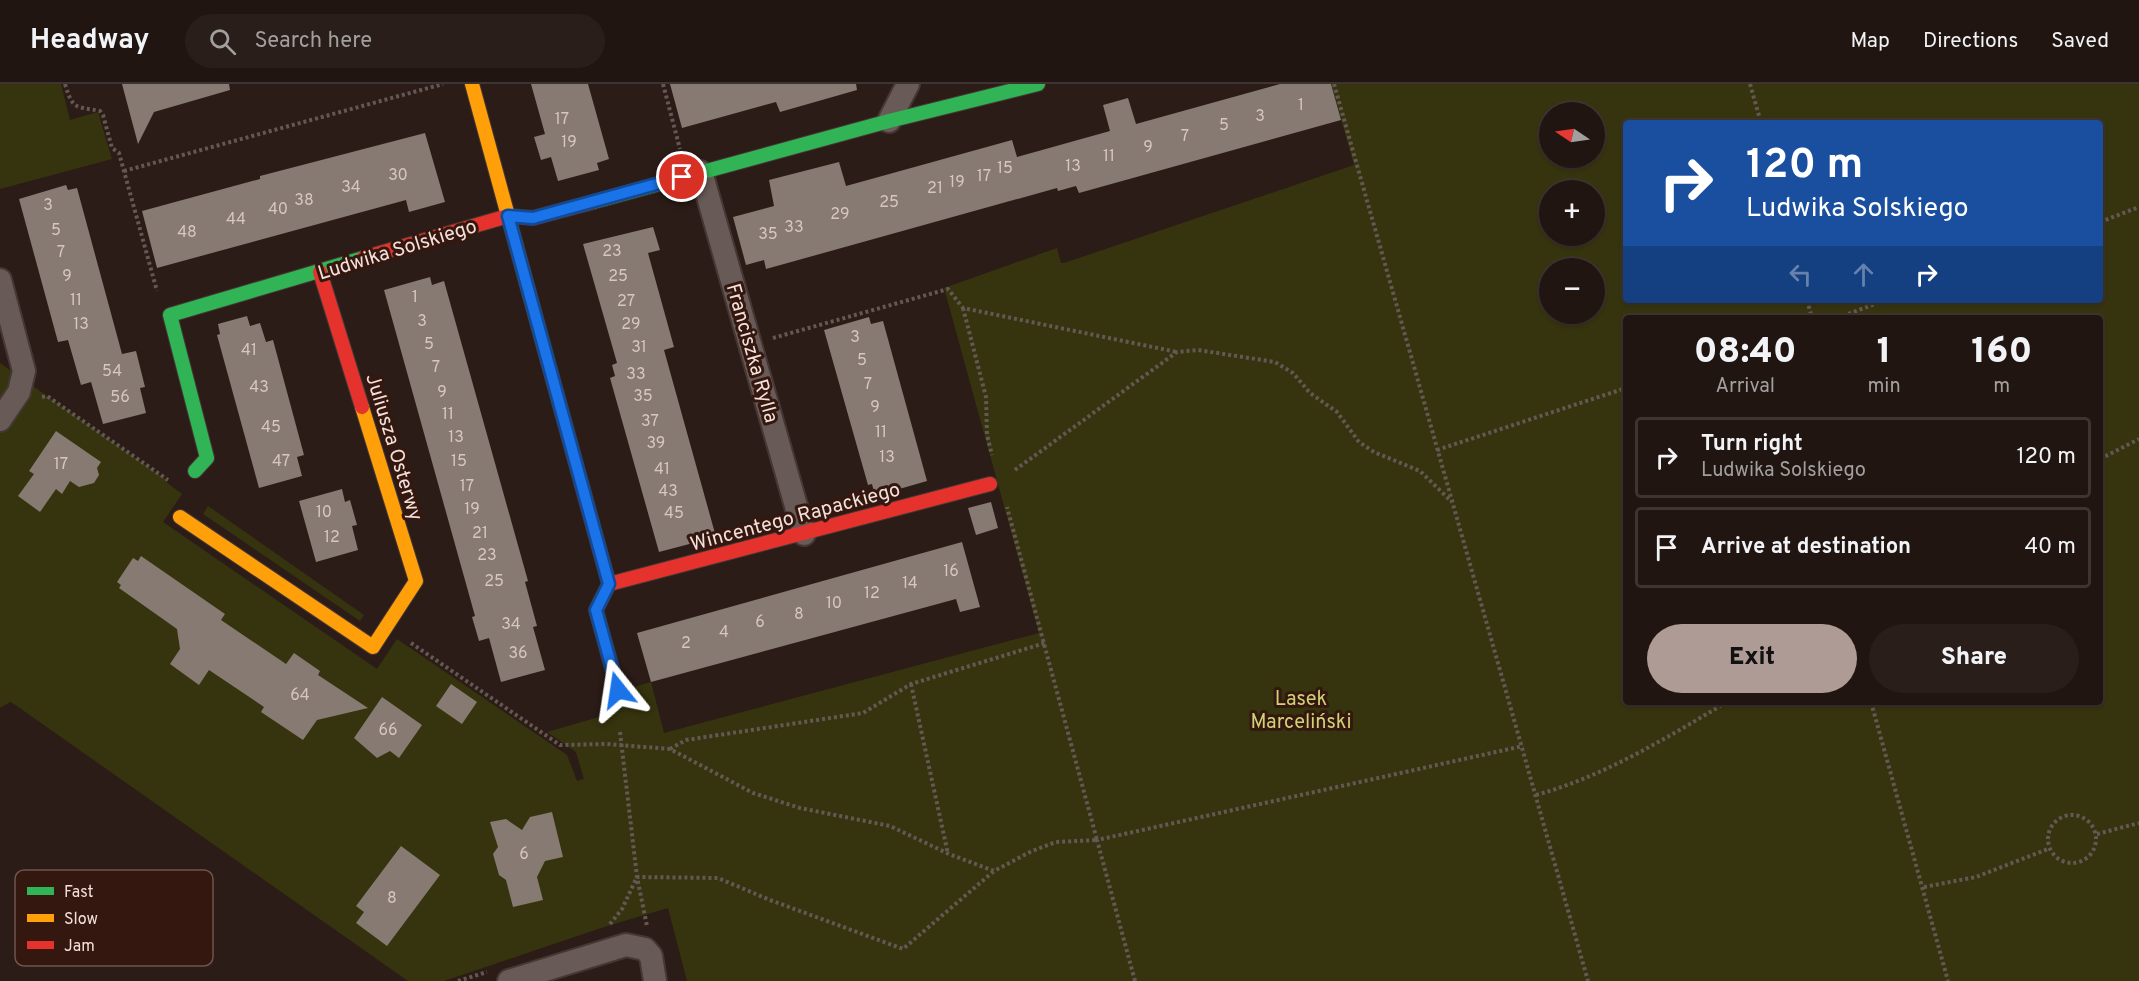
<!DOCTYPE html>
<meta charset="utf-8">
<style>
:root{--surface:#211511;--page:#291e1a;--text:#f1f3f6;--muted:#a29f9f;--line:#3e3431;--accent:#ae9b96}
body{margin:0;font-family:Overpass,sans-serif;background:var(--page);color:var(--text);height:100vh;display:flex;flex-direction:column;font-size:22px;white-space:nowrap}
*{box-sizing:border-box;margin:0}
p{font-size:20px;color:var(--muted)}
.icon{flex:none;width:33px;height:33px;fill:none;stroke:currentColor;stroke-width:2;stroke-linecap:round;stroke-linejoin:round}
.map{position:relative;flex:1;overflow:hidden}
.details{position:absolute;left:1623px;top:231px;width:480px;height:390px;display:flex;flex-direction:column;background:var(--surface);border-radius:6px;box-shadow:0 2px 4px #0004,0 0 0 2px var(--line)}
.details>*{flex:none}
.hud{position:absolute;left:1623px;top:36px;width:480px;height:183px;border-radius:6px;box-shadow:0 2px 4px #0004,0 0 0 2px var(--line);background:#1a4fa0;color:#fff;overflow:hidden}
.needle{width:39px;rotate:283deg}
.tools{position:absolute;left:1539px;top:18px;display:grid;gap:12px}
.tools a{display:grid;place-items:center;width:66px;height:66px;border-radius:50%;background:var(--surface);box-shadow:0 2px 4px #0004,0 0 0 2px var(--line);font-size:30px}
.pin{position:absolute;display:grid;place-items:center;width:51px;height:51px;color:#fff;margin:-26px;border:3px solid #fff;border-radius:50%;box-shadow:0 2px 6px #0007}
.me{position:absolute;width:66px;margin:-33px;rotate:345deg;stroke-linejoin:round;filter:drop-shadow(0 0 4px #0008)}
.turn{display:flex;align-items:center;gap:21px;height:126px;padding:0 24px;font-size:27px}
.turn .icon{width:78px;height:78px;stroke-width:2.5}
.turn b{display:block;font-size:42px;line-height:51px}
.lanes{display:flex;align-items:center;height:57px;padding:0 24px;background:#0003;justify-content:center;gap:30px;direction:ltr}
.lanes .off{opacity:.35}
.eta{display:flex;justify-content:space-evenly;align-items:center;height:102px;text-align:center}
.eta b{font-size:36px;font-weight:800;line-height:42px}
.primary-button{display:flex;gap:12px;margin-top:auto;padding:12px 24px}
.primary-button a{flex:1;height:69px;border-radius:36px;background:var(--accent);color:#111;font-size:24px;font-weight:800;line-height:69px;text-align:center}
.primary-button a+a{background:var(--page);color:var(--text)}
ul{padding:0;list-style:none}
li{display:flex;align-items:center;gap:18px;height:81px;margin:0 12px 9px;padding:0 12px;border:3px solid var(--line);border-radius:6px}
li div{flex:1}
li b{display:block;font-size:22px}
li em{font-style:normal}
header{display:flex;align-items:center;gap:36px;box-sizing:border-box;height:84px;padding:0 30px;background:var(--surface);border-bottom:2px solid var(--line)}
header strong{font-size:28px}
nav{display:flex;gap:33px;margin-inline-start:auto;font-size:21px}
.search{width:420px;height:54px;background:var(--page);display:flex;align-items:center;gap:15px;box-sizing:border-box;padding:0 21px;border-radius:33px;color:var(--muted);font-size:22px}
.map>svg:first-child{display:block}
.green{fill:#36340e;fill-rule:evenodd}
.building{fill:#867a72}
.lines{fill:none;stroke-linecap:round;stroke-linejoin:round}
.street-casing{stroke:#453734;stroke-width:26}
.fast-casing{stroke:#453734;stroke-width:16}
.slow-casing{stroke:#453734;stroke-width:16}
.jam-casing{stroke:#453734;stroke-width:16}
.path{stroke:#645854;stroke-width:4;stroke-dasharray:3 3;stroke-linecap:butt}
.street{stroke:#685b57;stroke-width:22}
.fast{stroke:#30b455;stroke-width:14}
.slow{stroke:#ff9f0a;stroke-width:14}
.jam{stroke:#e5322d;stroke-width:14}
.route-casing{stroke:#114b97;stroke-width:15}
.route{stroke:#1a73e8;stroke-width:10}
.labels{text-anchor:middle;stroke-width:6;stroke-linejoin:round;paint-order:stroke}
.number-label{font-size:16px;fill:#d8c6c0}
.street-label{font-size:20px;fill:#f4e0da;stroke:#34180f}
.park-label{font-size:20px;fill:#d0d275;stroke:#34180f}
.key{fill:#34180f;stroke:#6e544c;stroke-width:1.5}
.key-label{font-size:16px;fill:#f4e0da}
</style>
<header>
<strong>Headway</strong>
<div class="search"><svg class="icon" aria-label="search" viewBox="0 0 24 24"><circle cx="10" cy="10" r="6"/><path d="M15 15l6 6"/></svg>Search here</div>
<nav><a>Map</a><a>Directions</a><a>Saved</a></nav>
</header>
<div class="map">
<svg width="2139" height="897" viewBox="0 0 2139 897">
<rect width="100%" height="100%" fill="#2c1c17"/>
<path class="green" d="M0 0H61L70 36 98 28 112 75 0 105Z
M1331 0H2139V897H687L668 824 604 843 444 897H408L14 620 10 618 0 624V279L167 396 166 398 182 410 163 438 377 585 397 555 567 671 577 697 584 695 576 668 547 648 606 631 601 613 651 598 664 649 1039 549 944 204 1057 164 1061 179H1064L1354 81ZM1550 28H1594V74H1550ZM1626 39H2100V216H1626ZM1550 106H1594V152H1550ZM1550 184H1594V230H1550ZM1626 234H2100V618H1626Z
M208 422 364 531 360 537 203 430Z"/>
<path class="building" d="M122 0H229L230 6 154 28 138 60Z
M531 0H588L609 75 597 79 599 86 558 97 551 73 541 76 534 53 545 50Z
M670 0H856L857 6 780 28 776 18 682 44Z
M1280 0H1331L1341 36 1079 109 1076 102 1058 107 1057 104 766 185 764 176 746 181 733 133 774 122 769 96 839 78 846 102 1012 56 1017 73 1110 47 1103 21 1128 14 1136 40Z
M425 49 445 118 409 128 406 116 157 184 142 127 260 95V92Z
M66 101 68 106 77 104 122 270 136 267 145 303 140 304 146 329 103 340 91 298 81 301 68 256 58 258 19 115Z
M653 143 660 166 648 169 674 263 664 266 716 453 659 468 610 294 615 292 612 281 617 279 583 160Z
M430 193 432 201 444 197 528 497 525 498 537 542 533 543 545 586 501 598 489 554 479 557 472 533 475 532 384 206Z
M247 232 250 242 260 239 266 258 273 256 304 371 297 373 302 392 259 404 217 251 220 250 218 240Z
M869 233 871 240 883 237 927 397 875 412 872 400 868 401 824 246Z
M56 347 101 378 97 384 99 391 94 399 79 403 70 397 62 410 56 405 40 428 18 412 34 390 29 387Z
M342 405 345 418 350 416 357 441 352 442 358 466 316 478 299 417Z
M991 418 998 444 976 451 968 424Z
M962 458 980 523 960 528 956 515 651 598 637 549Z
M141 472 225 530 221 536 286 580 294 569 320 587 318 591 368 624 317 636 303 656 261 628 264 623 209 586 199 601 170 580 180 565 177 545 119 504 121 501 117 498 133 474 138 477Z
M451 600 477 618 462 640 436 622Z
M382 613 422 641 399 674 390 667 377 674 354 654Z
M552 728 563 773 545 777 537 793 543 816 513 823 506 796 499 791 493 770 498 763 490 738 506 735 522 746 530 733Z
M401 762 440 791 387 862 356 839 364 828 356 822Z"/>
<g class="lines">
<defs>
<path id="street" d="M889 37 908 0
M701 88 804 450
M0 196 24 287 19 308 0 336
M509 897 626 861 645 865 651 872 655 897"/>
<path id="fast" d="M593 118 889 37 1038 0
M195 387 207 374 170 231 363 174"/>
<path id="slow" d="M472 0 548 278
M180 433 373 563 416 497 362 323"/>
<path id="jam" d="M363 174 508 132 533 134 593 118
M320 188 362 323
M548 278 609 500 596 526 618 606
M609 500 990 400"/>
</defs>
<use href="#street" class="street-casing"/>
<use href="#fast" class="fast-casing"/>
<use href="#slow" class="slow-casing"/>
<use href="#jam" class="jam-casing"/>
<path class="path" d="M65 0C73 27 76 22 100 27L103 31 112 64 119 69 157 207
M663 0 680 65
M1334 0 1588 897
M1750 0 1761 39
M124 87 443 0
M2100 138 2139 123
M1807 216 1812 234
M963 224 986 313 987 351 992 371
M1837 234 1886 216
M773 254 948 205 963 224 1177 268
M42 313 47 312 168 396
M1437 366 1626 304
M2100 375 2139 355
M1015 386 1177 268 1198 266 1275 278 1293 289 1310 309 1337 328 1359 358 1374 368 1420 387 1452 418
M411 559 560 661 607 660 670 665 753 709 800 724 890 742 949 770 994 787 1032 767 1056 758 1097 756 1007 423
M911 600 948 770
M1871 618 1948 897
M620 648 637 793 647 842
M670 665 686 656 863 629 911 600 1045 559
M1536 711C1605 692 1666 654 1727 618
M2048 755a24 24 0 1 1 48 0a24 24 0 1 1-48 0Z
M2097 750 2139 739
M1924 803 1976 793 2048 765
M610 840 622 825 637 793 718 794 770 816 903 865 994 787
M458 897 487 888
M1135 897 1097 756 1523 662"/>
<use href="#street" class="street"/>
<use href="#fast" class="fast"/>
<use href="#slow" class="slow"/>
<use href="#jam" class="jam"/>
</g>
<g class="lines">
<defs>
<path id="route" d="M618 606 596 526 609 500 508 132 533 134 682 93"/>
</defs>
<use href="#route" class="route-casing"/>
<use href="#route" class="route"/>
</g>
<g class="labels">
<g class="number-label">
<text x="1301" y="26">1</text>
<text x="1260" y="37">3</text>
<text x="562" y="40">17</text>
<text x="1224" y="46">5</text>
<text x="1185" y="57">7</text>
<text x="569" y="63">19</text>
<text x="1148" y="68">9</text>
<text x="1109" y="77">11</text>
<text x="1073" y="87">13</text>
<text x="1005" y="89">15</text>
<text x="398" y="96">30</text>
<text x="984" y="97">17</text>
<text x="957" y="103">19</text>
<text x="351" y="108">34</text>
<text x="935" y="109">21</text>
<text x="304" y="121">38</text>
<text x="889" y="123">25</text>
<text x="48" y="126">3</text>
<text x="278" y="130">40</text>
<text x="840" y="135">29</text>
<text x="236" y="140">44</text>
<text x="794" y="148">33</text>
<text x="56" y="151">5</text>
<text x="187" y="153">48</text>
<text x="768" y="155">35</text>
<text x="612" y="172">23</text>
<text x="61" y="173">7</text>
<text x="67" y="197">9</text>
<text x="618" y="197">25</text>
<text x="415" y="218">1</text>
<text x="76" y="221">11</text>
<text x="626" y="222">27</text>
<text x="422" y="242">3</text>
<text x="81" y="245">13</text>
<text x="631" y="245">29</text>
<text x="855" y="258">3</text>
<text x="429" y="265">5</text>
<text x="639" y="268">31</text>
<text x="249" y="271">41</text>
<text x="862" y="281">5</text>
<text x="436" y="288">7</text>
<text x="112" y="292">54</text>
<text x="636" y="295">33</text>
<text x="868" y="305">7</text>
<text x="259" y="308">43</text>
<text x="442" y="313">9</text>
<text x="643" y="317">35</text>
<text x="120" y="318">56</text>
<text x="875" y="328">9</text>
<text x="448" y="335">11</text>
<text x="650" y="342">37</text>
<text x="271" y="348">45</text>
<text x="881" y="353">11</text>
<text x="456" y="358">13</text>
<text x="656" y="364">39</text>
<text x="887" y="378">13</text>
<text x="281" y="382">47</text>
<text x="459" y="382">15</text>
<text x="61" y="385">17</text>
<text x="662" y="390">41</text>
<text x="467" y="407">17</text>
<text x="668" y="412">43</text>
<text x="472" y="430">19</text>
<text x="324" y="433">10</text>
<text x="674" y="434">45</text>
<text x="480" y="454">21</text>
<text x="332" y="458">12</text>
<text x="487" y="476">23</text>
<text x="951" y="492">16</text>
<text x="494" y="502">25</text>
<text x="910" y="504">14</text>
<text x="872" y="514">12</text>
<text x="834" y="524">10</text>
<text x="799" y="535">8</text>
<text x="760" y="543">6</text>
<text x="511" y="545">34</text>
<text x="724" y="553">4</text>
<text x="686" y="564">2</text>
<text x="518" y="574">36</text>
<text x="300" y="616">64</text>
<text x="388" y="651">66</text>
<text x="524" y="775">6</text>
<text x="392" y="819">8</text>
</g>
<g class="street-label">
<text transform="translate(397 165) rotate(-17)" y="7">Ludwika Solskiego</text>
<text transform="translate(753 269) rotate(74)" y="7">Franciszka Rylla</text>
<text transform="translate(395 363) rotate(73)" y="7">Juliusza Osterwy</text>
<text transform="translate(795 432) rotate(-15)" y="7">Wincentego Rapackiego</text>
</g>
<g class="park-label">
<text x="1301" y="621">Lasek<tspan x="1301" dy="23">Marceliński</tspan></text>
</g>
</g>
<rect x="15" y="786" width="198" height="96" rx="9" class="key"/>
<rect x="27" y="803" width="27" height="8" fill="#30b455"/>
<rect x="27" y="830" width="27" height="8" fill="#ff9f0a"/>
<rect x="27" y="857" width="27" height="8" fill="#e5322d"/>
<g class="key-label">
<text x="64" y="813">Fast</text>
<text x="64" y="840">Slow</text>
<text x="64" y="867">Jam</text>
</g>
</svg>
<div class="tools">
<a><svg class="needle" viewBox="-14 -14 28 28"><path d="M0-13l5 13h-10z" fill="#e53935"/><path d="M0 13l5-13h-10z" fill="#a29f9f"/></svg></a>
<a>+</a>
<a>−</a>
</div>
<div class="pin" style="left:682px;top:93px;background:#d93025"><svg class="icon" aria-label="arrive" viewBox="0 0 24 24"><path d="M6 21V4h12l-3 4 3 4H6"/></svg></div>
<svg class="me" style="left:618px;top:606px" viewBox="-20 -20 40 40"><path d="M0-17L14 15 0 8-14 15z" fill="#1a73e8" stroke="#fff" stroke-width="4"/></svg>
<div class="hud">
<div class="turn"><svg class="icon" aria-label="right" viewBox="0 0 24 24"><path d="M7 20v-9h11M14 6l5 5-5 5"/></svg><div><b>120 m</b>Ludwika Solskiego</div></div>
<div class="lanes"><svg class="icon off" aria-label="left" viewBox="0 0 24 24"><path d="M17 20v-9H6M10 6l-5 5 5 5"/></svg><svg class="icon off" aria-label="ahead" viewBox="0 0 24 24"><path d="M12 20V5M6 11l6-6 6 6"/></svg><svg class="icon" aria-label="right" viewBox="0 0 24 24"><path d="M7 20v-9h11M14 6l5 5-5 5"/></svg></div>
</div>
<section class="details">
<div class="eta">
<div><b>08:40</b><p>Arrival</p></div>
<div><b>1</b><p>min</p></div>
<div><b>160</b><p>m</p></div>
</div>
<ul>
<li><svg class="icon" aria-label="right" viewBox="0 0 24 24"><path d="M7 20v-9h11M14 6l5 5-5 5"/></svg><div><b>Turn right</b><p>Ludwika Solskiego</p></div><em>120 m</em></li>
<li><svg class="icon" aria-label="arrive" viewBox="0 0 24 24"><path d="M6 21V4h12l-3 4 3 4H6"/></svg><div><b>Arrive at destination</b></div><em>40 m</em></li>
</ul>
<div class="primary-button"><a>Exit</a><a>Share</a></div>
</section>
</div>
